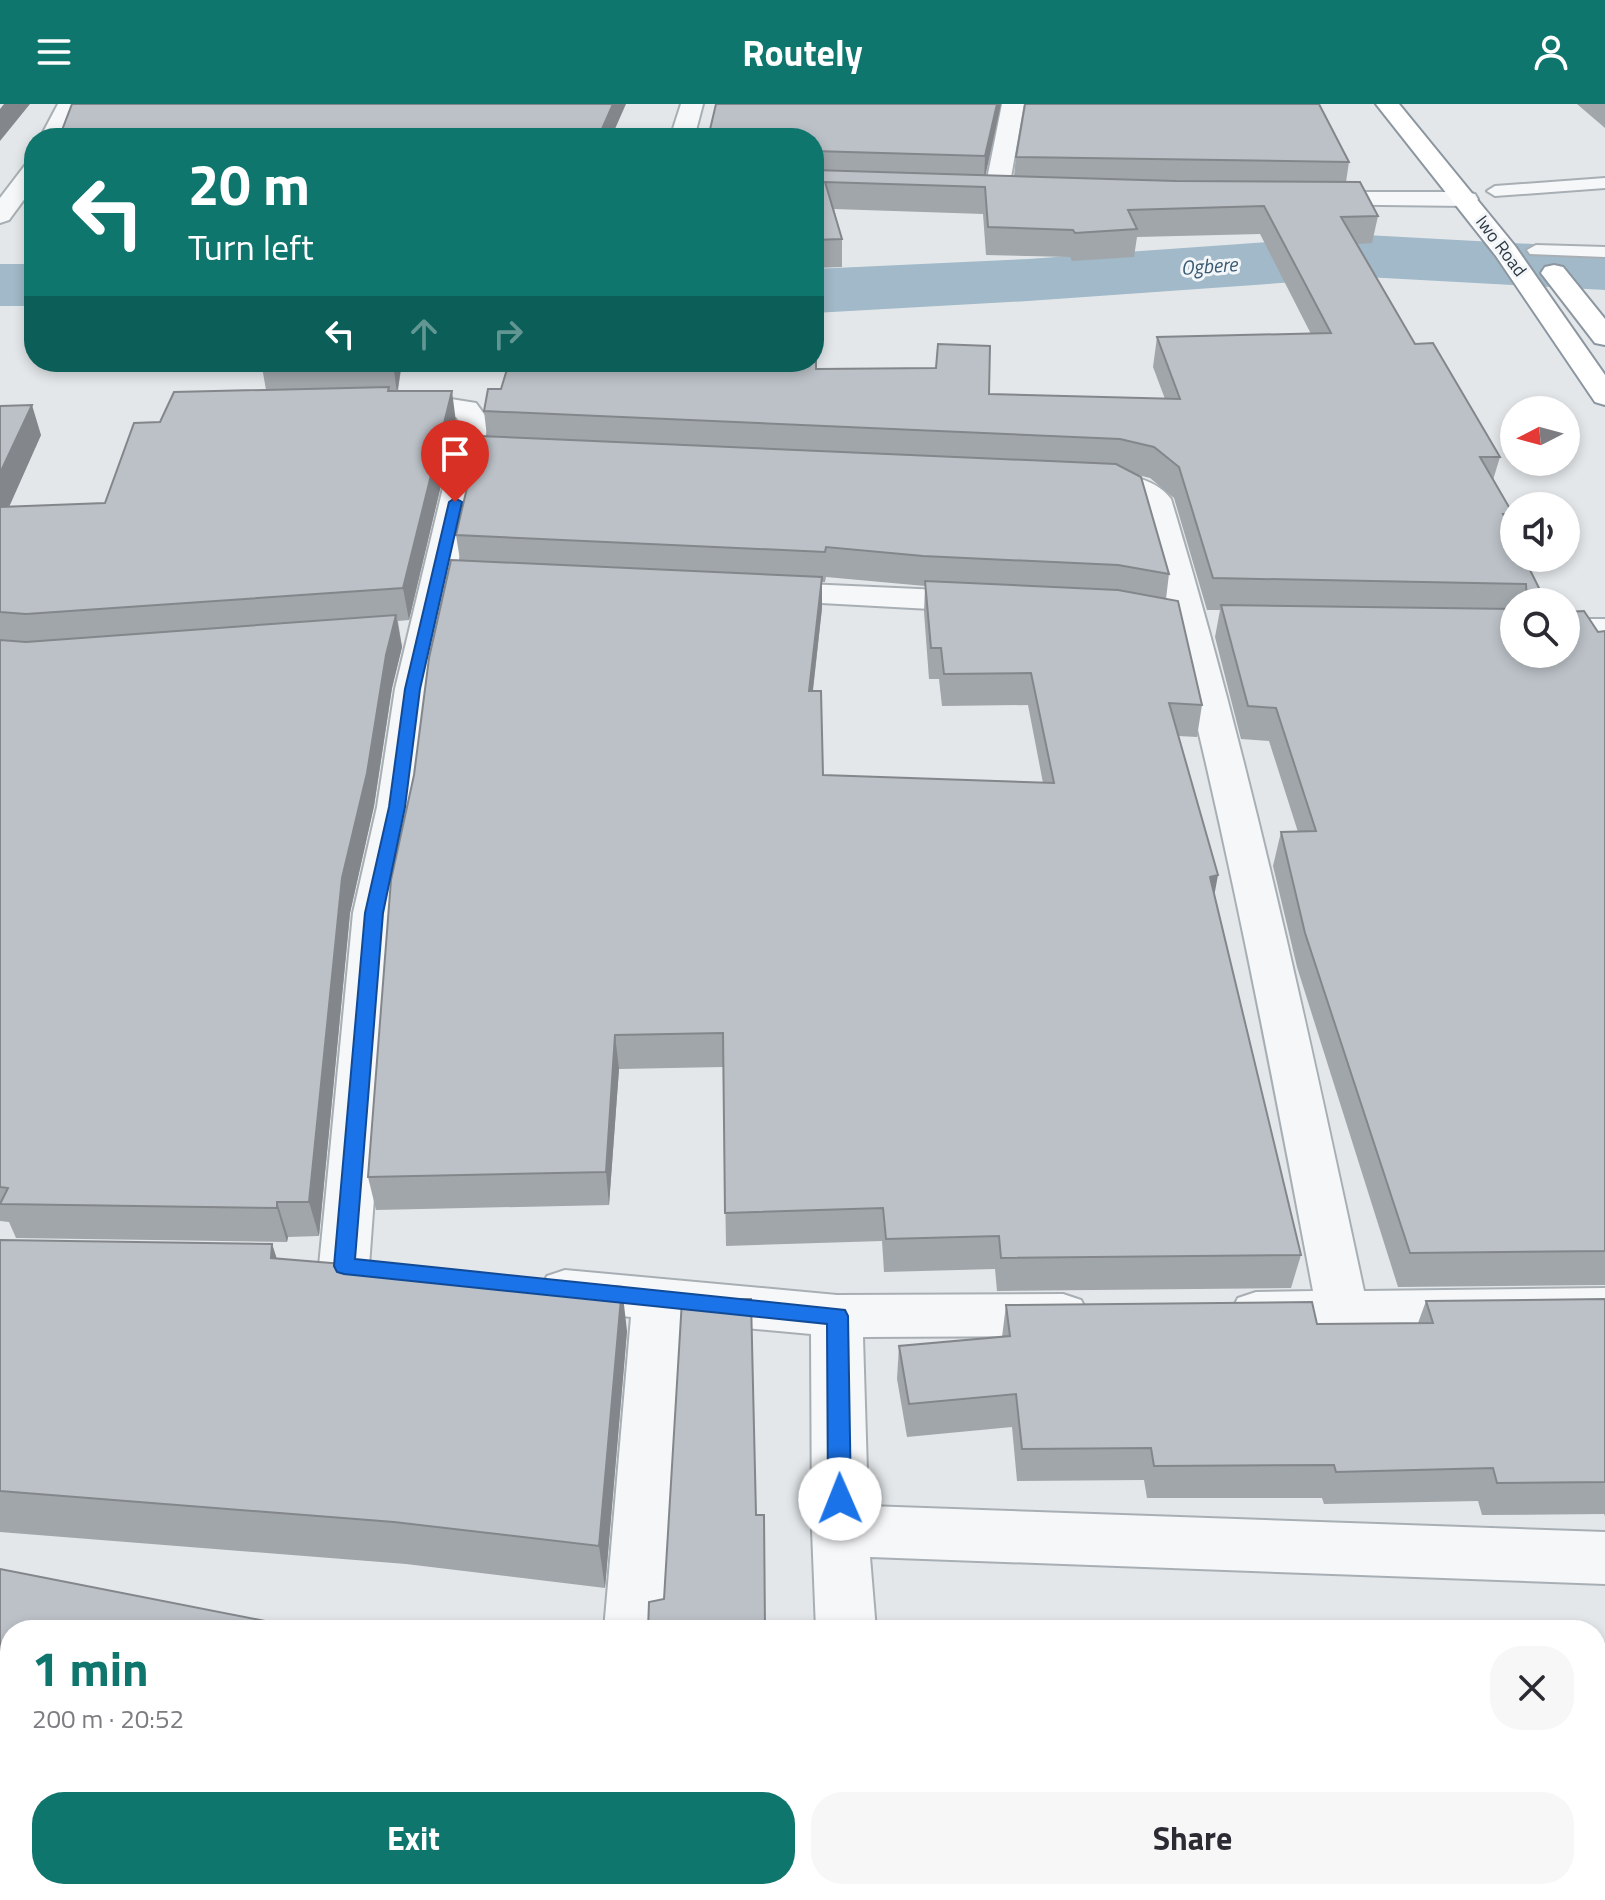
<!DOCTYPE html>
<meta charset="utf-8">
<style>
:root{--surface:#fff;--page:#f7f7f7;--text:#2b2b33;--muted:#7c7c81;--accent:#0f766e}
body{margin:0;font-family:"Titillium Web",sans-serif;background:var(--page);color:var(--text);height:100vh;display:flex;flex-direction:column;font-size:30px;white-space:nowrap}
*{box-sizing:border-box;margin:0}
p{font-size:26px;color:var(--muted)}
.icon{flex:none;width:44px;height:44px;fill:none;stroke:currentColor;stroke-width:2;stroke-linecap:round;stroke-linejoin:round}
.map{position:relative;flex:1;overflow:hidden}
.side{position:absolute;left:0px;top:1516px;width:1606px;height:280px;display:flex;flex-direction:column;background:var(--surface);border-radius:32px 32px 0 0;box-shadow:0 4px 12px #0003}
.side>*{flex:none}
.banner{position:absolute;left:24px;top:24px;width:800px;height:244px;border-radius:32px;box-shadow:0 4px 12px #0003;background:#0f766e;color:#fff;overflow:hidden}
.needle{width:52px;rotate:264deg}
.buttons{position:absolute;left:1500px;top:292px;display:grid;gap:16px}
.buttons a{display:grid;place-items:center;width:80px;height:80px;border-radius:50%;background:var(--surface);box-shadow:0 4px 12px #0003;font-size:40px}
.pin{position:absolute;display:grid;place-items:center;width:68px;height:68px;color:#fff;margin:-82px -34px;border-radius:50% 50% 50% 0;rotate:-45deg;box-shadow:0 0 8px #0007}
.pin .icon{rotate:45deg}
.me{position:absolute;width:88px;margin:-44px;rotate:359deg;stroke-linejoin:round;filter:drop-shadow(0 0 6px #0008)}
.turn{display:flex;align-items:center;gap:28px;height:168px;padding:0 32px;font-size:36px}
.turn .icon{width:104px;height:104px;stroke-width:2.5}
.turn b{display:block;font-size:56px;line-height:68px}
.lanes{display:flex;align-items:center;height:76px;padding:0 32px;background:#0003;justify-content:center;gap:40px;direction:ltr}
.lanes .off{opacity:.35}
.round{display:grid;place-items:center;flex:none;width:84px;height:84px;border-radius:32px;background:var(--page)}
.headline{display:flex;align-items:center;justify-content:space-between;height:136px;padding:0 32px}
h1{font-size:48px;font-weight:700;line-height:60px;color:var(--accent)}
.action{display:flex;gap:16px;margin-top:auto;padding:16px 32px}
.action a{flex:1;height:92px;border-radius:32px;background:var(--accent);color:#fff;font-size:32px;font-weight:700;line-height:92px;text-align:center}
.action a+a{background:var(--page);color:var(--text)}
header{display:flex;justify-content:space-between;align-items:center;height:104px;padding:0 32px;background:var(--accent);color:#fff;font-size:36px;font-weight:700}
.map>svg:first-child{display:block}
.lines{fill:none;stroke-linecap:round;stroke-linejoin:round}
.river{fill:#a1b9c8;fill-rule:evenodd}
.lane-casing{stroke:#a8afb4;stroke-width:4}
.street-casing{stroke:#a8afb4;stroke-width:4}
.highway-casing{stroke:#8c96a0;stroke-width:4}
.path{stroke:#bdc1c6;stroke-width:7;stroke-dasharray:8 8;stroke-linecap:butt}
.lane{fill:#f6f7f9;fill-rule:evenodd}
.street{fill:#f6f7f9;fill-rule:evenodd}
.highway{fill:#fff;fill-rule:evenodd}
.wall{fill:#a1a6ab;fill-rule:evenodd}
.shaded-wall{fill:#83878b}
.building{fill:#bbc1c7;stroke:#83878b;stroke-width:2}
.route{fill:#1a73e8;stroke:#114b97;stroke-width:2}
.labels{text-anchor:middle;stroke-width:6;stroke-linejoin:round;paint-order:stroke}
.far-street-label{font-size:18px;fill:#2c3742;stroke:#f3f6f8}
.far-water-label{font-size:20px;font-style:italic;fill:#395a73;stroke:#f3f6f8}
</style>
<header><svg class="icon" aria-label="menu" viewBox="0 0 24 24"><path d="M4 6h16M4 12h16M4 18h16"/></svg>Routely<svg class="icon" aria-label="person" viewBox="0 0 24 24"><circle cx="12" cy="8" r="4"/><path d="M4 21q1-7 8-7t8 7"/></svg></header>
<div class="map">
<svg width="1605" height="1796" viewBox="0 0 1605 1796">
<rect width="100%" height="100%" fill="#e3e7ea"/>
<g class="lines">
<path class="river" d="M1366 131 1605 144V186L1366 173 1028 197 814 209V165L1028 155Z
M0 160H34V202H0Z"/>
<defs>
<path id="lane" d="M1605 74V84L1495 92 1487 87 1495 82Z
M1536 141 1605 143V153L1530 150 1527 146Z"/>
<path id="street" d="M58 0H80L64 34H40Z
M681 0H703L694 34H670Z
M1002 0H1024L1008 90 1005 95H987L984 90Z
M34 58V82L9 116 0 119V94L26 60Z
M1308 88H1466L1475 90 1478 95 1475 100 1466 102 1299 100 1296 95 1299 90Z
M426 291 476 299 489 317 457 464 518 469 523 476 518 483 506 486 453 484 431 585 417 703 395 809 369 1162 362 1176 344 1182 326 1176 319 1162 353 809 377 703 395 585 459 317 456 313C432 310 406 313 384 307L379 301 384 295Z
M1089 367C1115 368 1155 372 1171 395 1250 656 1307 921 1364 1187L1605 1184V1226L1256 1230 1238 1224 1230 1209 1238 1194 1256 1188 1313 1187C1263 923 1213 659 1140 400L1115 388 1078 383 1073 376 1078 369Z
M762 478 985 488 997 491 1002 498 997 505 985 508 750 495 745 488 750 481Z
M1566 515H1605V537L1566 535Z
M565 1166 837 1191 1063 1190 1081 1196 1089 1211 1081 1226 1063 1232 863 1233 868 1402 1605 1428V1480L870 1453 876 1526H816L812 1426 811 1230 682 1218 664 1526H604L631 1213 565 1206 547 1200 540 1186 547 1172Z
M579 1786H645L641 1796H575Z
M828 1786H894L895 1796H829Z"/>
<path id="highway" d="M1376 0H1399L1515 142 1605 271V301L1595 298 1496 152Z
M1554 161 1563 163 1605 215V241L1595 239 1541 169 1545 163Z"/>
</defs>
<use href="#lane" class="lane-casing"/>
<use href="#street" class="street-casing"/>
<use href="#highway" class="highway-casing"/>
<path class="path" d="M0 1795 4 1796"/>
<use href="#lane" class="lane"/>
<use href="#street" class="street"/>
<use href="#highway" class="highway"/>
</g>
<path class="wall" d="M716 0H1001L985 71 1014 72 1016 53 1349 58 1346 78 1378 112 1372 139 1357 140 1415 240 1500 353 1493 376 1513 410 1509 423 1546 498H1514V550L1598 528 1605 527V1181L1398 1183 1297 863 1273 762 1281 728H1298L1269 637 1241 635 1215 533 1220 506H1207L1174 394 1150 374 1138 371 1169 470 1166 495 1202 601 1197 633 1178 632 1214 792 1301 1151 1291 1184 997 1187 995 1165 884 1168 882 1137 726 1142 723 963 619 965 609 1101 376 1106 368 1073 460 456 456 431 487 333 484 307 501 285 527 262 816 265 989 290 1165 295 1153 263 1157 233 1311 230 1260 130 1137 133 1134 153 1072 157 1070 153 986 151 983 110 834 105 842 135V163L814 164V34ZM826 473 925 482 924 508 929 575H939L942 602 1028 601 1043 679 823 671 813 587 822 504V478H825Z
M1577 0H1605V24Z
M402 258 398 287 456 318 409 516 398 517 402 543 392 584 374 702 350 809 319 1132 288 1133 287 1138 16 1134 9 1118 0 1117V302L41 331 9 403 105 399 160 318 266 286 262 263Z
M0 1136 272 1140 277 1155 627 1227 605 1484 406 1460 0 1428Z
M1605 1195V1412L1604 1410 1482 1411 1478 1397 1324 1400 1322 1394H1147L1144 1376 1017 1377 1012 1323 907 1333 897 1275 899 1242 1002 1233 1006 1201 1317 1220 1418 1219 1426 1197Z
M0 1465 10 1526V1630L0 1627Z
M955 1786H1032L1033 1796H955Z"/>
<path class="shaded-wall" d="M4 0H30L0 37V5Z
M613 0H626L611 34H598Z
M997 0H1001L984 78 985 52Z
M393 258H402L397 289 393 259Z
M452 287 456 318 409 516 403 484Z
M32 301 41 331 0 423V369Z
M822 473V504L809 619V587Z
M396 511 402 543 392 584 374 702 350 809 319 1132 309 1098 342 774 386 551Z
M1218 771 1212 804 1210 773Z
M615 931 619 965 609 1101 606 1068Z
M277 1098 288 1133 287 1138 277 1104Z
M272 1140 286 1184 271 1154Z
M622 1183 627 1227 605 1484 599 1442Z"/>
<path class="building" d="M72 0H613L598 34H59Z
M716 0H997L985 52 814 47V34H708Z
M1025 0H1319L1349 58 1016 53Z
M814 66 1176 77 1360 78 1378 112 1341 113 1415 240 1433 239 1500 353H1480L1513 410H1503L1514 433V454H1524L1546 498H1527L1526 480 1213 474 1179 363 1154 343 1120 335 484 307 488 285H501L508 262H527V258H814V247H816V265L936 264 938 240 990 242 989 290 1180 295 1157 233 1331 229 1264 102 1128 106 1137 125 1075 129 1073 126 988 123 985 83 825 78 842 135 814 136Z
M263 258H393V259L262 263Z
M389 283 388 287H452L403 484 26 510 0 508V403L105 399 134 319 160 318 174 288Z
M32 301 0 369V302Z
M479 332 1116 360 1141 373 1169 470 1118 461 923 452 826 443 825 448 456 431Z
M451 456 822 473 809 587H821L823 671 1054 679 1031 569 944 570 941 544H931L925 477 1118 486 1178 497 1202 601 1169 599 1218 771 1210 773 1301 1151 1001 1154 999 1132 886 1135 883 1104 725 1109 723 929 615 931 606 1068 368 1073 391 776 414 671 429 554Z
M1221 501 1514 505V550H1566V508L1584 507 1598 528 1605 527V1147L1410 1149 1305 829 1281 728 1316 727 1276 604 1248 602Z
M396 511 386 551 367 669 342 774 309 1098H277V1104L0 1100 8 1084 0 1083V536L26 538Z
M0 1136 272 1140 271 1154 622 1183 599 1442 394 1418 0 1387Z
M751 1195 756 1411H764L765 1526H648L649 1498 664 1495 682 1196Z
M1605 1195V1378L1497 1379 1493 1364 1336 1368 1334 1361 1154 1362 1151 1344 1022 1345 1016 1290 909 1300 899 1242 1010 1232 1006 1201 1312 1198 1317 1220 1433 1219 1426 1197Z
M0 1465 311 1526H10V1592L0 1590Z
M623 1786H779L778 1796H622Z
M958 1786H1032L1033 1796H958Z"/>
<path class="route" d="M455 394 462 398 420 585 405 703 383 809 355 1155 845 1206 848 1212 851 1395 848 1402 840 1405 832 1402 828 1395 827 1220 344 1170 337 1168 334 1162 365 809 389 703 405 585 449 398Z"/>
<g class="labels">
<g class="far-street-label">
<text transform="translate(1501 142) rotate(53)" y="6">Iwo Road</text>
</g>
<g class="far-water-label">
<text transform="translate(1209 162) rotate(-4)" y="7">Ogbere</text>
</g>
</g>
</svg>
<div class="buttons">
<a><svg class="needle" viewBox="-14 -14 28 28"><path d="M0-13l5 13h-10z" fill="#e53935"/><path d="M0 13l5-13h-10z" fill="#7c7c81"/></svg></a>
<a><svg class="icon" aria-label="sound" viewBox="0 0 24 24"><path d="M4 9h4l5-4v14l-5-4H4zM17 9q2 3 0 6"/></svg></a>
<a><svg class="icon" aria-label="search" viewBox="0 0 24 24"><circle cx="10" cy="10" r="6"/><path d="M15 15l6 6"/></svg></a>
</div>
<div class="pin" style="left:455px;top:398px;background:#d93025"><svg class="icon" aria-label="arrive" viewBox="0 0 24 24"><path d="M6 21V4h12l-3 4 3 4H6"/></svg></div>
<svg class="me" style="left:840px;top:1395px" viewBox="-20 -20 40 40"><circle r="19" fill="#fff"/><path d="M0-13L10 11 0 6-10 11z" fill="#1a73e8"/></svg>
<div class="banner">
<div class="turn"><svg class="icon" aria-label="left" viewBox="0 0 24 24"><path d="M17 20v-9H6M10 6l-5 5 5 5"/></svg><div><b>20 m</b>Turn left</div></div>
<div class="lanes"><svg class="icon" aria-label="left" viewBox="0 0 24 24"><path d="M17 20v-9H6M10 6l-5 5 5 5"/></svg><svg class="icon off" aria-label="ahead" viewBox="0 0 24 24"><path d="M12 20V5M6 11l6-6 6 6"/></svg><svg class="icon off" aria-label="right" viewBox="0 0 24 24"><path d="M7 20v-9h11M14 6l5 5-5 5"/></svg></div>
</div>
<section class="side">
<div class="headline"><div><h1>1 min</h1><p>200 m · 20:52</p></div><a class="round"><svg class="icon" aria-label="close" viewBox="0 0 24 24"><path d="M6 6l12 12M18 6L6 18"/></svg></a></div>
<div class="action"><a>Exit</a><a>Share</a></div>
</section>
</div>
